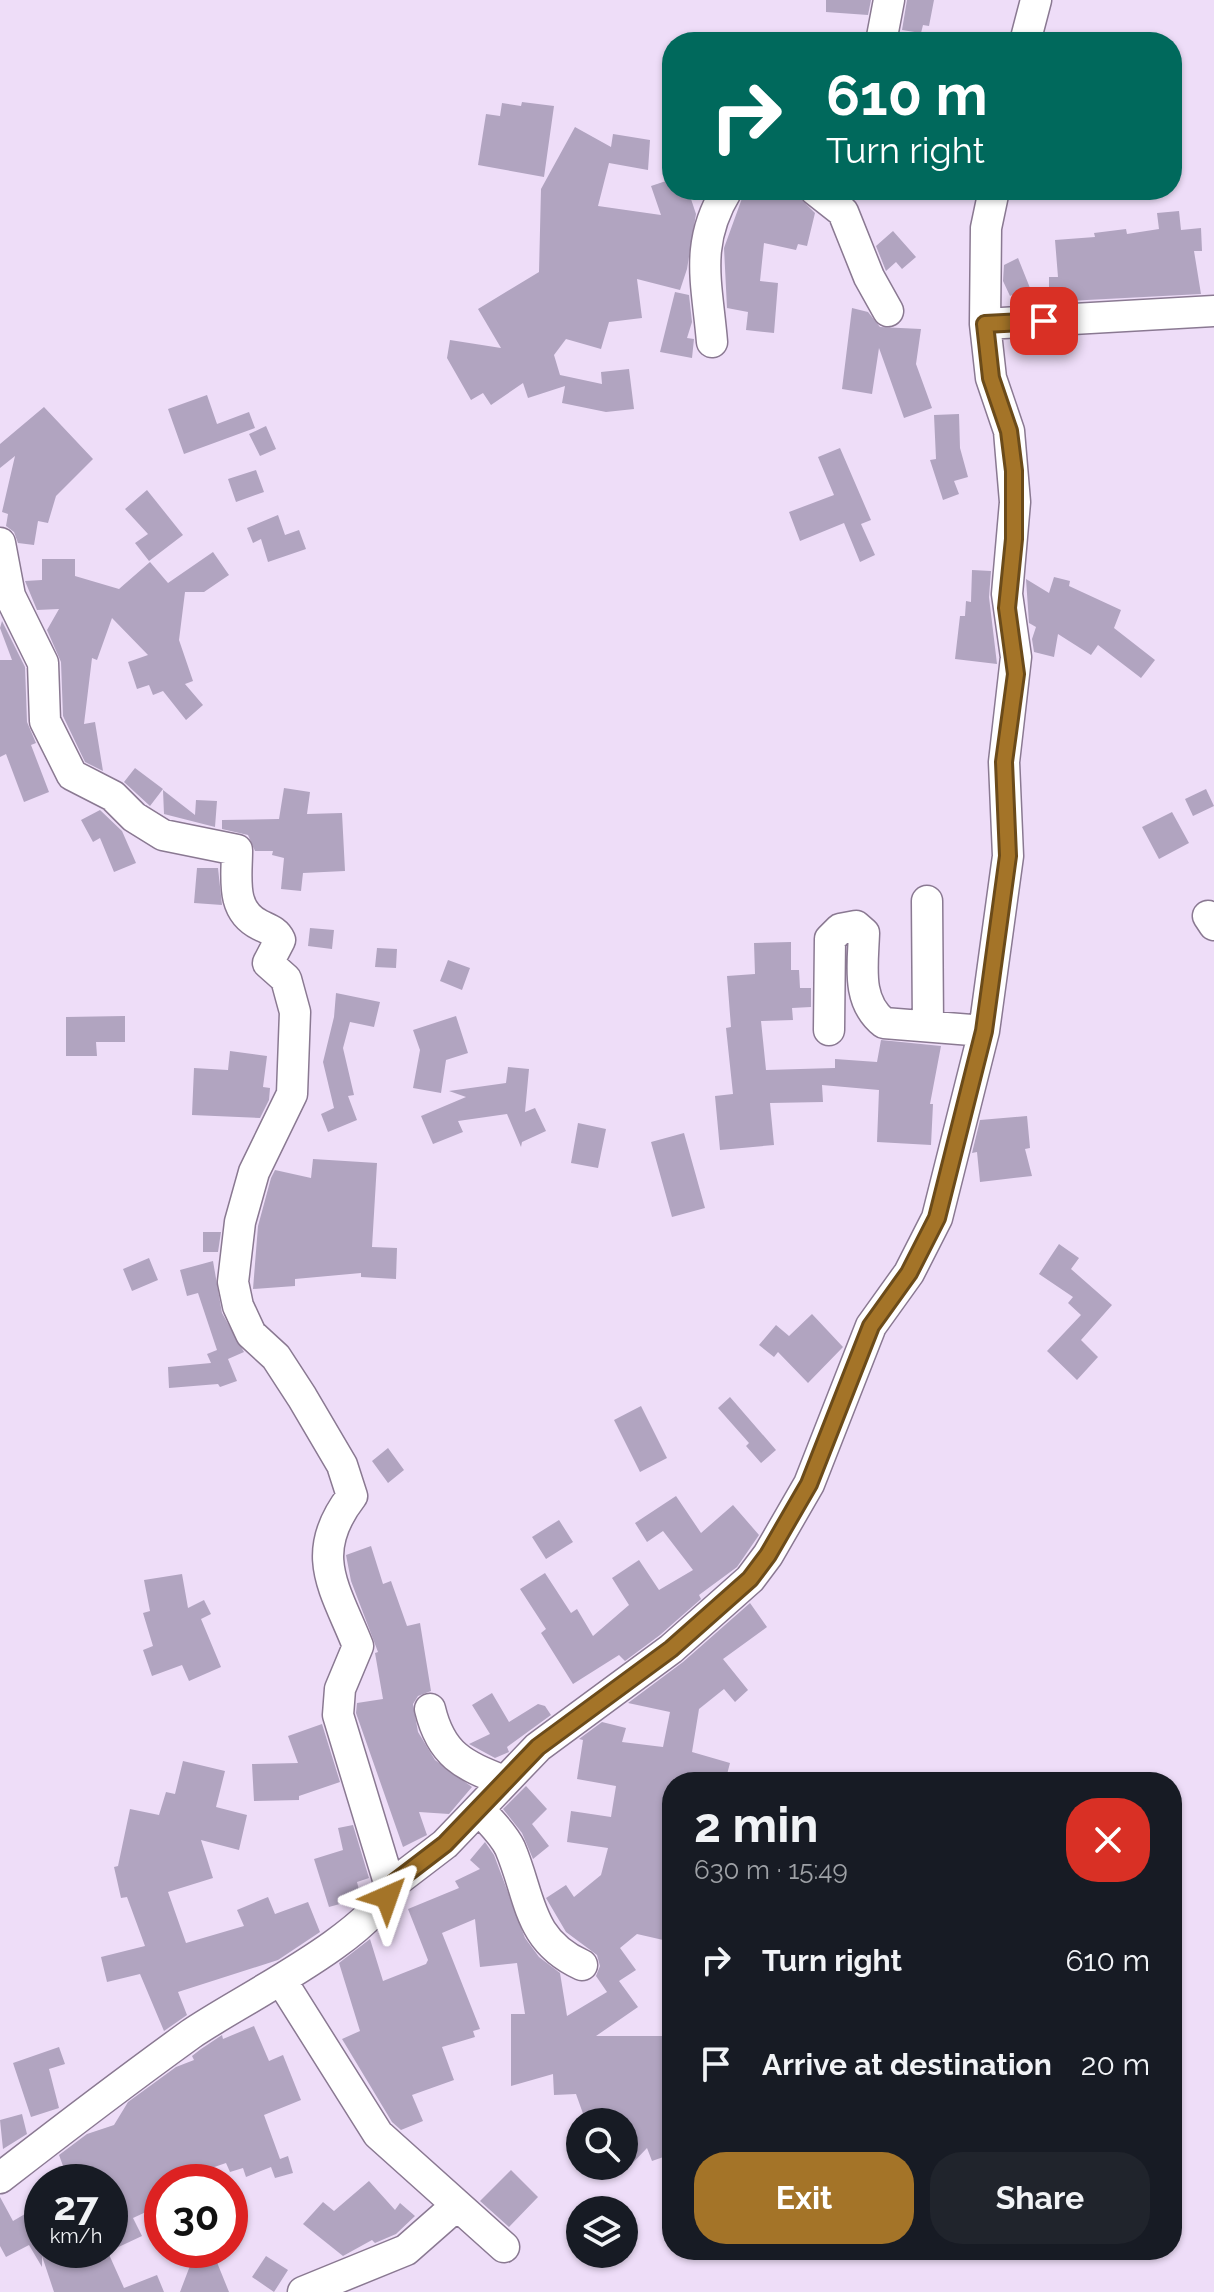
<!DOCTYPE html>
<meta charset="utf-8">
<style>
:root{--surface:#171b24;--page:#20242c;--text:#f1f3f6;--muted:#9ea1a6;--accent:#a47428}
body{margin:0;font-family:Raleway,sans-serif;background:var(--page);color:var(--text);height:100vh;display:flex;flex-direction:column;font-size:30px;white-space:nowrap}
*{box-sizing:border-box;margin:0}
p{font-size:26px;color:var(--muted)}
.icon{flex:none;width:44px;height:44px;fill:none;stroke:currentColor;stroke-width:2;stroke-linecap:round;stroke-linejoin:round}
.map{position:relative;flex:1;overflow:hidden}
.sheet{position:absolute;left:662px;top:1772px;width:520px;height:488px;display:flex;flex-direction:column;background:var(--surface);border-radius:32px;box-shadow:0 2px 6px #0004}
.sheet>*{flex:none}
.top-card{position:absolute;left:662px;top:32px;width:520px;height:168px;border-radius:32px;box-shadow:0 2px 6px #0004;background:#00695c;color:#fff;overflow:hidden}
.buttons{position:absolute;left:566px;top:2108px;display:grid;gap:16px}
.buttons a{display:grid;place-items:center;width:72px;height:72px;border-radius:50%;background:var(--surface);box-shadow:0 2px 6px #0004;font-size:40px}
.speed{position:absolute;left:24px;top:2164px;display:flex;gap:16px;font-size:40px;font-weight:700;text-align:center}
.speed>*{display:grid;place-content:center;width:104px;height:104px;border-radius:50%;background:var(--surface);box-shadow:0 2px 6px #0004;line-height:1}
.speed small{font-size:20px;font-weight:400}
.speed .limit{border:12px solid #d22;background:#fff;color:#111}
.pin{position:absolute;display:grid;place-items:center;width:68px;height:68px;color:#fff;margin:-34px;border-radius:16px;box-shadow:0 4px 12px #0006}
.me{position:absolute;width:88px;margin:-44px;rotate:43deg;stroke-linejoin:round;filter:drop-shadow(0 0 6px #0008)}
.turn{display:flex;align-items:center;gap:28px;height:168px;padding:0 32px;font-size:36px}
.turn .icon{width:104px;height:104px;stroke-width:2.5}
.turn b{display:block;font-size:56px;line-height:68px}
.round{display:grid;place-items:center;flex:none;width:84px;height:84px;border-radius:32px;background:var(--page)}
.headline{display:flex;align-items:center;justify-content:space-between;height:136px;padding:0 32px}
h1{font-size:48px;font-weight:700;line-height:60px}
.action{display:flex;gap:16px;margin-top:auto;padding:16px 32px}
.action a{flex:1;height:92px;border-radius:32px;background:var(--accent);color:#fff;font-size:32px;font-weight:700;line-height:92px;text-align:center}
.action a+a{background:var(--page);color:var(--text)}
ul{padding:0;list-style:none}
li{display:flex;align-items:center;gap:24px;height:104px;padding:0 32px}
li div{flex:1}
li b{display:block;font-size:30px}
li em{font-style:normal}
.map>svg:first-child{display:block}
.building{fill:#b1a4c0}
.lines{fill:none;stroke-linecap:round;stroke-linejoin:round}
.minor-casing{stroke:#8a7992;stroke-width:33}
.minor{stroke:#fff;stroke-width:30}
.route-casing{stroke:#6b4b1a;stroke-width:20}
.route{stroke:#a47428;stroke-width:14}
</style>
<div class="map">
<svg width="1214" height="2292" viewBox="0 0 1214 2292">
<rect width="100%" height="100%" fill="#eeddf8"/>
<path class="building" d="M826 0H871L868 15 826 12Z
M907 0H934L929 26 923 25 921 33 902 30Z
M522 102 554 106 544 177 478 165 486 114 500 116 502 103 521 106Z
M575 127 611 147 613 134 650 140 648 170 609 163 598 206 661 215 651 186 672 179V190H688L696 214 687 269 680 290 637 279 642 318 609 322 601 349 566 339 554 355 560 375 602 384 601 372 629 369 634 409 606 412 562 403 565 386 528 398 523 383 491 405 483 393 471 400 447 358 450 340 501 348 478 309 539 272 541 189Z
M745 190H772L798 196 815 213 807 246 798 244 796 250 764 243 760 281 778 283 774 333 746 330 748 312 727 308 724 248Z
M1179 211 1181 230 1201 228 1202 251H1194L1201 294 1049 302V277H1058L1055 240 1095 237 1094 233 1126 229 1127 234 1159 229 1157 213Z
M893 231 916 257 902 269 896 262 886 271 876 246Z
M1018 258 1030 288 1010 296 1003 281 1004 265Z
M675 292 689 295 692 322 687 338 694 339 692 358 660 352Z
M852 308 868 312 880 327 921 329 916 364 932 408 904 418 879 348 872 394 842 389Z
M207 395 217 424 249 412 255 428 184 454 168 409Z
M44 407 93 459 56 496 48 523 38 521 34 545 18 543 14 532 6 526 8 514 2 512 15 456 0 468V444Z
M959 414 960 448 968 477 954 481 959 494 943 500 930 460 936 459 934 415Z
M266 426 276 449 260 456 249 434Z
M840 448 871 520 861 524 875 555 860 562 844 523 800 541 789 512 834 495 818 457Z
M256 470 264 492 236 502 228 479Z
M147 490 183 535 149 561 135 543 148 534 125 509Z
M278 515 285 535 299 530 306 549 268 562 261 539 253 543 247 528Z
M213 552 229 575 204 592H185L179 640 193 681 185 684 203 705 186 720 163 691 153 695 149 685 137 689 128 662 148 655 112 618 97 660 92 658 84 724 95 722 103 771 85 762 63 716 61 662 47 630 59 609 37 610 25 581 42 580V559H75V576L119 589 150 562 168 583Z
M972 570 991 571 989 597 997 664 955 659 960 616H965L966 601 971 602Z
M1054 577 1070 581 1069 586 1121 610 1114 628 1155 660 1141 678 1098 645 1091 655 1058 634 1054 657 1034 652 1032 639 1036 627 1029 623 1026 579 1049 593Z
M2 621 25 667 27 722 36 743 31 745 49 792 24 802 6 754 0 757V660H12L0 628Z
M135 768 163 789 150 806 124 782Z
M284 788 310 792 307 814 342 813 345 871 303 873 301 891 281 889 284 858 272 855 273 851H255L248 835 222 829V820L279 819Z
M1206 789 1214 806 1193 816 1185 799Z
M163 790 195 815 196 800 217 801 215 827 164 814Z
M100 810 122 831 136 863 114 872 100 838 93 842 81 820Z
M1172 812 1189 843 1159 859 1142 827Z
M197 868H218L222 905 194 903Z
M310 928 334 930 332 949 308 946Z
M791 942V970H799L800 988H811V1007L792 1008 793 1020 761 1021 766 1070 835 1068V1059L877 1062 881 1040 941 1046 930 1104H933L931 1145 877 1142 879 1090 822 1085 823 1102 770 1103 774 1145 720 1150 715 1096 733 1094 726 1028 731 1027 727 976 755 974 754 943Z
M377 948 397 949 396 968 375 967Z
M448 960 470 968 462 990 440 981Z
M336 993 380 1002 374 1027 350 1022 343 1048 354 1095 348 1096 357 1120 328 1132 321 1114 334 1108 323 1062 334 1017Z
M125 1016V1042H96L97 1056H66V1017Z
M456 1016 468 1053 446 1060 441 1093 413 1088 420 1050 413 1030Z
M230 1051 267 1056 263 1087 270 1088 269 1100 260 1118 192 1115 194 1068 228 1070Z
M508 1067 529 1069 525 1112 535 1108 546 1131 522 1142 521 1147 507 1114 458 1121 463 1132 433 1144 421 1116 466 1097 449 1091 506 1083Z
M1027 1116 1030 1148 1025 1149 1032 1176 980 1182 977 1152 972 1153 980 1120Z
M578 1123 606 1129 598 1168 571 1163Z
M684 1133 705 1208 672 1217 651 1142Z
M313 1159 377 1163 372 1247 397 1248 396 1279 361 1277V1273L295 1279V1286L253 1289 258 1226 271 1178 275 1170 311 1178Z
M203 1232H221L218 1252H203Z
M1059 1244 1079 1258 1071 1269 1112 1305 1081 1340 1098 1357 1077 1380 1047 1351 1081 1315 1068 1303 1073 1297 1039 1274Z
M149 1258 158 1280 132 1291 123 1269Z
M213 1261 222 1313 244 1352 228 1359 237 1381 220 1387 218 1384 169 1388 168 1367 211 1363 207 1354 217 1350 198 1293 187 1296 180 1270Z
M812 1314 843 1347 808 1383 778 1352 774 1357 759 1345 776 1325 789 1336Z
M730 1397 776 1450 761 1463 746 1446 749 1443 718 1408Z
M641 1406 667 1458 640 1472 614 1420Z
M388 1448 404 1470 388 1483 372 1461Z
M676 1496 701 1533 733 1505 759 1535 737 1567 699 1595 701 1599 660 1635 625 1661 619 1655 573 1684 541 1633 546 1629 520 1589 545 1573 571 1613 577 1609 593 1636 629 1605 612 1578 639 1560 659 1590 693 1570 663 1531 647 1542 635 1523Z
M559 1520 573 1542 546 1559 532 1537Z
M371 1546 383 1584 391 1581 407 1626 420 1623 431 1691 418 1696 413 1704 418 1732 435 1760 472 1787 449 1814 419 1812 427 1835 403 1847 356 1713 357 1703 383 1699 375 1653 378 1652 351 1581 346 1555Z
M182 1574 188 1608 204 1600 211 1614 201 1619 221 1667 189 1681 182 1665 152 1676 143 1650 153 1646 143 1613 150 1611 144 1580Z
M750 1603 767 1627 723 1659 748 1690 735 1702 724 1689 699 1709 692 1752 730 1763 725 1782H672V1942L637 1934 620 1948 636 1970 619 1981 638 2007 596 2036H672V2124L667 2126 672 2154 652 2161 647 2148 624 2172V2122H586L576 2094 554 2095 553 2074 511 2086V2014H525L517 1963 480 1967 475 1919 442 1933 480 2029 473 2031 475 2037 442 2047 454 2080 412 2095 423 2121 401 2130 392 2122 342 2039 360 2031 339 1963 370 1939 383 1981 426 1964 428 1960 408 1909 459 1888 455 1881 480 1869 470 1860 485 1842 494 1855 525 1938 539 1957 560 1973 567 2016 607 1992 596 1976 600 1966 597 1955 566 1932 546 1898 566 1885 574 1897 601 1875 608 1848 567 1842 571 1811 611 1817 616 1786 577 1779 583 1740 579 1739 602 1722 626 1728 622 1742 663 1747 670 1712 628 1703 683 1662Z
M492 1693 509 1722 538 1704 545 1706 551 1715 507 1747 509 1752 495 1758 469 1744 490 1734 472 1705Z
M322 1724 340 1782 299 1796V1800L254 1801 252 1764 298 1763 288 1736Z
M183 1761 225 1771 216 1807 247 1815 239 1850 201 1840 213 1878 168 1892 186 1943 244 1926 237 1910 268 1897 275 1914 308 1902 320 1932 278 1960 178 1992 187 2015 164 2031 140 1974 107 1982 101 1957 145 1946 127 1897 121 1898 114 1867 118 1866 130 1809 159 1815 166 1792 175 1794Z
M526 1786 547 1809 532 1824 549 1846 533 1859 522 1833 503 1809Z
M353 1825 369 1878 357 1882 361 1898 329 1907 314 1859 343 1850 338 1828Z
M254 2026 269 2061 283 2055 301 2100 264 2115 280 2159 288 2156 293 2173 275 2178 271 2167 246 2177 243 2168 230 2172 226 2163 188 2176 190 2182H162L153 2188 161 2205 133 2218 142 2236 110 2251V2182H69L59 2155 87 2134 114 2125 128 2102 176 2067 194 2060 192 2056 201 2049 222 2035 223 2039Z
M59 2047 65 2064 49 2069 59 2108 31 2117 13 2063Z
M22 2114 27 2134 3 2149 0 2120Z
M511 2170 538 2197 509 2227 480 2201Z
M369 2181 395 2210 400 2203 415 2216 396 2234 375 2243 372 2240 343 2256 303 2224 323 2202 334 2211Z
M0 2197 13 2221 42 2204V2250H107L124 2288 157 2275 164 2292H54L42 2256V2267L29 2245 6 2257 0 2246Z
M196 2250H212L229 2292H180Z
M266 2256 288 2270 274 2292 252 2277Z"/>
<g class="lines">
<defs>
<path id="minor" d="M881 42 889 0
M1025 42 1036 0
M815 190 843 212 869 277 888 311
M985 324 1214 311
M712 342C707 282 694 244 727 190
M0 543 10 596 43 663 45 721 72 775 113 796 134 817 163 835 237 850C237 878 230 910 260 925 268 929 276 931 280 940L268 963 286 979 295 1012 292 1094 254 1172 240 1222 233 1282 238 1306 251 1334 276 1357 302 1397 342 1465 352 1496C307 1554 335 1588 358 1646L340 1689 338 1715 390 1886
M927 901 928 1026
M1208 916 1214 925
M829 1030 830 939 840 929 856 926 864 933C863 965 856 1001 884 1023L984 1031
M430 1709C441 1755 463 1765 504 1781
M479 1809C489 1821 503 1833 510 1848 531 1897 527 1940 582 1965
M281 1980 378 2134 504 2247
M0 2178C63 2129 126 2081 191 2034 235 2003 375 1935 390 1886L445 1844 538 1747 671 1649 750 1579 768 1555 809 1484 871 1326 909 1273 937 1218 984 1031 1008 856 1004 762 1016 657 1007 594 1015 502 1009 431 991 378 985 324 986 228 994 190
M303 2292 406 2250 456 2206"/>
</defs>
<use href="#minor" class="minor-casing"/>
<use href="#minor" class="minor"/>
</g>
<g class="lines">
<defs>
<path id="route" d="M387 1897 390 1886 445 1844 538 1747 671 1649 750 1579 768 1555 809 1484 871 1326 909 1273 937 1218 984 1031 1008 856 1004 762 1016 674 1007 608 1014 539V471L1009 431 991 378 985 324 1044 321"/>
</defs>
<use href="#route" class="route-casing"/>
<use href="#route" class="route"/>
</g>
</svg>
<div class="buttons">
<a><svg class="icon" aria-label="search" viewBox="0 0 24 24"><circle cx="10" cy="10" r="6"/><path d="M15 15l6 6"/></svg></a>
<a><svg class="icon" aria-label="layers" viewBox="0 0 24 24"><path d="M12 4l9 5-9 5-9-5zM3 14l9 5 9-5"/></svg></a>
</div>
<div class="speed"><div>27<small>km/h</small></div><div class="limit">30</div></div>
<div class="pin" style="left:1044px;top:321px;background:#d93025"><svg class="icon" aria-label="arrive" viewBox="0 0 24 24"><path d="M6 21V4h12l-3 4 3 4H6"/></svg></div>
<svg class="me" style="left:387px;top:1897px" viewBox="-20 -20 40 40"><path d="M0-17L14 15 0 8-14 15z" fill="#a47428" stroke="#fff" stroke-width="4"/></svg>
<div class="top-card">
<div class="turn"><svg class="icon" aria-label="right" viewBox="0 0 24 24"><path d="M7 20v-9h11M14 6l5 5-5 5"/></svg><div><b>610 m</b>Turn right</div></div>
</div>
<section class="sheet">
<div class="headline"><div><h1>2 min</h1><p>630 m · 15:49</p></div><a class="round" style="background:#d93025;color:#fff"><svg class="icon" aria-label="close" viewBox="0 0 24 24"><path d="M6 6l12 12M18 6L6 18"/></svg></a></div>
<ul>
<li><svg class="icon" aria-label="right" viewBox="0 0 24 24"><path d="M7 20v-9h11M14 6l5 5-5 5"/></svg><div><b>Turn right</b></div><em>610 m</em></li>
<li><svg class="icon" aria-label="arrive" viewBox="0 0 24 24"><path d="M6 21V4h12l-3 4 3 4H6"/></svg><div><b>Arrive at destination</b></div><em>20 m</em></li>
</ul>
<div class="action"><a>Exit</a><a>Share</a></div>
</section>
</div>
